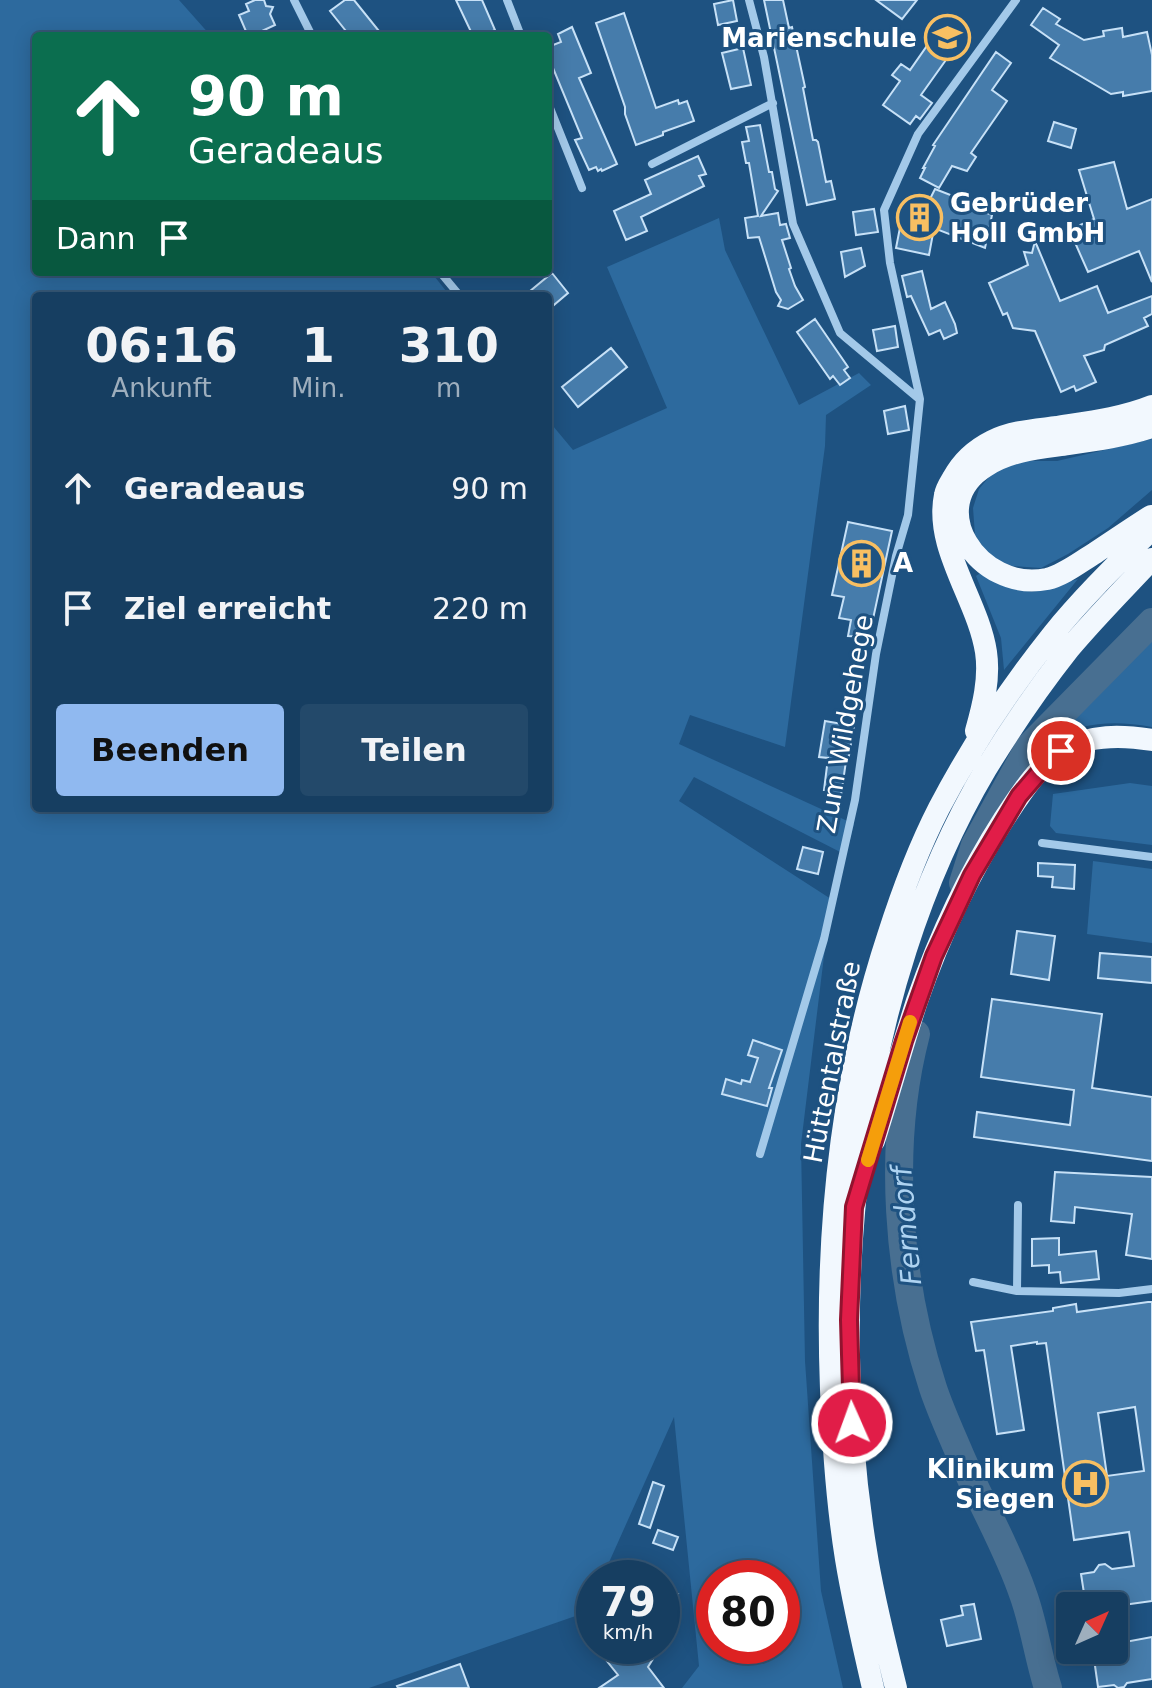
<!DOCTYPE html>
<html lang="de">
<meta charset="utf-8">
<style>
:root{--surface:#163e61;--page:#23496a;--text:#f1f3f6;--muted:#9eaebd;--line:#355776;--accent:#90b9f0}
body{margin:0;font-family:"DejaVu Sans",sans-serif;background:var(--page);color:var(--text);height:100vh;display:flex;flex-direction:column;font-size:30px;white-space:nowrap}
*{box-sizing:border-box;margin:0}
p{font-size:26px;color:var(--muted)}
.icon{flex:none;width:44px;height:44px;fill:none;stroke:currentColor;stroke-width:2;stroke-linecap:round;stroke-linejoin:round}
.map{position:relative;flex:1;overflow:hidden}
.details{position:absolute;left:32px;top:292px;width:520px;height:520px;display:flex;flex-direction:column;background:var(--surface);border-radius:8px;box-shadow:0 4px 20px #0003,0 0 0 2px var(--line)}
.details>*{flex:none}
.banner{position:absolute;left:32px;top:32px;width:520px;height:244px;border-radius:8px;box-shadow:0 4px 20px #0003,0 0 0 2px var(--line);background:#0b6e4f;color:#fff;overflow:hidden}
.needle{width:52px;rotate:45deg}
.tools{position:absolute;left:1056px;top:1592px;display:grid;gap:16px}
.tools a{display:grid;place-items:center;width:72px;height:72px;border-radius:8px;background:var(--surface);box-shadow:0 4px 20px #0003,0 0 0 2px var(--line);font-size:40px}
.speed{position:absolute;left:576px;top:1560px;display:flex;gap:16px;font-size:40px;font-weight:700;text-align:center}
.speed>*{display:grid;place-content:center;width:104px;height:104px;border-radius:50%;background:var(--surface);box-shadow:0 4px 20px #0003,0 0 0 2px var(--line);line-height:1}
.speed small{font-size:20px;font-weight:400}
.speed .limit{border:12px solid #d22;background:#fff;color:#111}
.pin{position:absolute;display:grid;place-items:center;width:68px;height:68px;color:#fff;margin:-34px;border:4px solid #fff;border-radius:50%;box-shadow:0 2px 8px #0007}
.me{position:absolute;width:88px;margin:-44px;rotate:358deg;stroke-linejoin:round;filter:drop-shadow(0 0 6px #0008)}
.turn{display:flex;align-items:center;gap:28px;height:168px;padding:0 24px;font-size:36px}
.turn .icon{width:104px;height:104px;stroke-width:2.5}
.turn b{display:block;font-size:56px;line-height:68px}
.then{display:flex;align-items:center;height:76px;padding:0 24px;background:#0003;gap:16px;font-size:30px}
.eta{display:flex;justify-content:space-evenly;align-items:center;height:136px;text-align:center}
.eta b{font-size:48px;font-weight:600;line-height:56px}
.cta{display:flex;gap:16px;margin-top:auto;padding:16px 24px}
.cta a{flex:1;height:92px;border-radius:8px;background:var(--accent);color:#111;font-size:32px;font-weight:600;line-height:92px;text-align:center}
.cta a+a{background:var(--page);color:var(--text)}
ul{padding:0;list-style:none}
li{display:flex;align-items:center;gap:24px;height:120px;padding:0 24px}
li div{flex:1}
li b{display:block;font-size:30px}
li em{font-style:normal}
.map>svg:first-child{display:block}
.green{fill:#2d6a9e;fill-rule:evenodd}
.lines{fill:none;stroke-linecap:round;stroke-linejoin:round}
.river{stroke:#486f91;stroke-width:28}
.building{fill:#467cab;stroke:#c7e1f7;stroke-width:2;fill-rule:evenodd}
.minor{stroke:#a3c9e9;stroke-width:8}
.trunk{stroke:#f2f8fe;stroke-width:22}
.route-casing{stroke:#92132f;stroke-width:20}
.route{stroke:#e11d48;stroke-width:14}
.slow{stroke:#f59e0b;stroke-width:14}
.labels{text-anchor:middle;stroke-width:6;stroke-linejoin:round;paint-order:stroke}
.poi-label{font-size:26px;font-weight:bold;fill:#fff;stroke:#1e5281;text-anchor:end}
.street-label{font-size:26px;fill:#fff;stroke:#1e5281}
.water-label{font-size:28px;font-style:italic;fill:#aed3f1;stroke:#1e5281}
</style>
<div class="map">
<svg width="1152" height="1688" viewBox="0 0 1152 1688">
<rect width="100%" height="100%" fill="#1e5281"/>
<path class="green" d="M0 0H179L211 36H36V272H431L450 296H36V808H548V420L573 450 667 408 607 267 719 218 725 250 799 405 859 373 871 385 826 415 825 446 785 747 690 715 679 744 854 824 846 855 694 777 679 801 831 899 801 1144 805 1361 821 1591 843 1688H682L699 1666 674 1417 602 1578H594V1597L587 1612 369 1688H0ZM714 1578H782V1646H714Z
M1152 439V490L1108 528 1068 554 1041 568 1012 566 990 557 975 535 973 508 979 489 995 470 1023 461H1057Z
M982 572 1002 585 1032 592 1078 579 1004 670 1001 638 976 576Z
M1152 632V727C1109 719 1084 724 1044 739Z
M1130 783 1152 786V845L1056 833 1050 826 1053 794Z
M1093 861 1152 869V943L1087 934Z"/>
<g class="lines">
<path class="river" d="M963 883 975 845 1029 747 1152 622
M916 1034C887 1145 897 1278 933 1388 940 1409 949 1429 958 1450 978 1498 1006 1544 1023 1594 1034 1624 1038 1657 1048 1688"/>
</g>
<path class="building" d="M255 0H264L266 6 273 7 270 14 275 25 262 31 265 36H248L239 15 249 11 246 4Z
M345 0H354L383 36H350L330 11Z
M456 0H482L495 30 481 36H473Z
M733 0 737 21 718 25 714 4Z
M764 0H783L789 28 792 27 805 87 803 88 813 140H816L818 142 826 182 831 181 835 199 807 205Z
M876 0H917L902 19Z
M1043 8 1060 19 1056 24 1084 40 1104 36 1103 31 1122 28 1123 37 1147 32 1152 55V91L1123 96V92L1111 94 1050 58 1059 45 1031 25Z
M624 13 656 108 678 100 679 104 687 101 694 121 663 132V135L636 145 625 114V107L596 23Z
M942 21 963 36 921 95 932 103 920 119 916 116 910 124 883 105 900 81 892 75 901 64 910 70 933 37 932 36Z
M572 27 591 73 579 78 617 164 602 171 601 169 598 171 596 167 589 170 575 140 582 138 548 56V47L561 42 558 34Z
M743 48 751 85 731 89 722 53Z
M996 52 1011 63 992 90 1007 101 971 153 976 157 967 171 952 166 939 188 920 178 925 168H923L935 146 933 145Z
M1054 122 1076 129 1071 148 1048 141Z
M760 125 769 172H772L775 189 778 191 761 216 778 213 780 225 786 224 790 238 782 240 791 268 789 269 795 286 803 300 788 309 778 306 781 300 776 292 759 237 748 238 745 218 758 216 749 163H746L742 142 749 141 746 127Z
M698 156 706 174 699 176 704 186 641 217 647 231 626 240 614 211 651 194 645 180Z
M1114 162 1127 209 1152 199V282L1139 251 1088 272 1073 238 1083 234 1080 225 1094 219 1079 170Z
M935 189 966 201 965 204 992 215 985 248 934 228 929 255 896 248 904 207 907 202 927 205Z
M874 209 878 232 856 235 853 212Z
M1035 241 1060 301 1097 286 1108 313 1152 296V314L1144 318 1148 326 1105 345 1104 350 1084 356 1096 382 1076 391 1074 386 1061 392 1035 331 1013 328 1007 313 1003 315 989 283 1028 265 1024 252 1032 253Z
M861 248 865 266 845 277 841 252Z
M922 271 931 309 945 302 955 324 957 333 944 339 940 330 929 335 911 296 907 297 902 276Z
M552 273 568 293 548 310V296H524Z
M815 319 848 367 844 370 850 378 840 385 833 376 830 379 797 332Z
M895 326 898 347 877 351 873 330Z
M611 348 627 367 578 407 562 387Z
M905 406 909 430 888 434 884 411Z
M848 522 892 531 873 619H871L866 637 848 636 851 620 839 618 844 597 832 595Z
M825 721 854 726 848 761H846L841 796 826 794 827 790H824L828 758 819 757Z
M803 847 823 852 818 874 797 869Z
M1038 863 1075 865 1074 889 1052 887 1053 877 1038 876Z
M1017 931 1055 936 1049 980 1011 974Z
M1100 953 1152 957V983L1098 978Z
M992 999 1102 1014 1092 1088 1152 1097V1161L974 1137 977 1112 1070 1125 1074 1090 981 1077Z
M753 1040 782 1050 769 1088H772L767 1106 722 1094 726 1079 741 1084 742 1080 750 1082 758 1058 748 1055Z
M1055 1172 1152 1177V1259L1126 1255 1132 1214 1075 1207 1074 1223 1051 1221Z
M1059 1238V1255L1096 1251 1099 1279 1061 1283 1060 1272 1049 1273V1265L1032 1266V1239Z
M1148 1302H1152V1601L1116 1606H1086L1081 1574 1094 1572 1099 1565 1105 1564 1112 1569 1134 1566 1129 1532 1074 1540 1046 1343 1037 1344V1342L1011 1346 1024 1430 997 1434 984 1350 976 1351 971 1322 1053 1311V1308L1076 1304 1077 1312ZM1135 1407 1144 1471 1107 1476 1098 1413Z
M653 1482 664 1486 650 1528 639 1524Z
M658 1530 678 1537 673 1550 653 1543Z
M662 1590 678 1594 666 1638H662Z
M974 1604 981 1639 947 1646 941 1620 963 1615 961 1606Z
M1152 1637V1679L1127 1683 1124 1687 1118 1688 1114 1685 1098 1687 1093 1652 1114 1650V1644Z
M624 1646H661L648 1667 664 1688H599L618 1675 606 1660Z
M460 1664 469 1688H398L397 1686Z"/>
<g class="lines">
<path class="minor" d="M294 0 312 36
M507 0 521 36
M749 0 764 57 793 224 840 333 919 399
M548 103 582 188
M652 164 773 103
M440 272 460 296
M1042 843 1152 857
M760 1154 824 939 855 800 876 654 896 556 908 515 920 399 890 263 884 210 918 134 1016 0
M1018 1205 1017 1291 1119 1293 1152 1289
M973 1282 1017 1291"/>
<path class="trunk" d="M1151 516C1132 528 1113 541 1095 553 1080 562 1064 575 1047 579 978 593 922 505 986 466 1011 450 1040 448 1068 444 1097 440 1125 436 1152 427
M976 731C983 706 990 679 986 652 978 600 934 548 945 495 946 489 950 483 953 478 962 461 974 450 992 441 1013 431 1034 430 1057 427 1089 422 1122 418 1152 406
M874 1141C889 1094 902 1047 917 1001 939 938 968 875 1004 819 1020 795 1038 766 1063 750 1090 734 1122 735 1152 740
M873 1688C863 1645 853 1602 846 1559 837 1503 833 1446 831 1389 825 1236 840 1082 888 936 902 892 918 849 939 808 971 747 1010 688 1053 634 1083 597 1118 563 1152 529
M896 1688C885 1643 873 1597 866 1551 825 1299 854 992 986 769 1011 728 1039 687 1069 649 1095 618 1124 589 1152 559"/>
</g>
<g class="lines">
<defs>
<path id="route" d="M852 1423 849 1320 854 1207 904 1041 934 956 972 875 1019 796 1049 761 1061 751"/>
</defs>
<use href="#route" class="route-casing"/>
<use href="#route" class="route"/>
<path class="slow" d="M868 1160 910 1022"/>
</g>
<defs>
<symbol id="school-ring" viewBox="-11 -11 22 22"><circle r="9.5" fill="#1e5281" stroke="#f8bf62" stroke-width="1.5"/><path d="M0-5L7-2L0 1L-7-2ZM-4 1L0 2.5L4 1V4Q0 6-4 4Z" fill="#f8bf62"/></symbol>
<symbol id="building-ring" viewBox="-11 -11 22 22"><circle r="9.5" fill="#1e5281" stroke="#f8bf62" stroke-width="1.5"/><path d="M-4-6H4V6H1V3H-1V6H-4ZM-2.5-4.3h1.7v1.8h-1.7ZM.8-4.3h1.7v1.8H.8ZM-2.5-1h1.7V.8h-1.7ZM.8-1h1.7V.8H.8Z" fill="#f8bf62"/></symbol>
<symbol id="hospital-ring" viewBox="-11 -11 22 22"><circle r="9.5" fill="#1e5281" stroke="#f8bf62" stroke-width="1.5"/><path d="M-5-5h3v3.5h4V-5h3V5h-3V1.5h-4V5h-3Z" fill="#f8bf62"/></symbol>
</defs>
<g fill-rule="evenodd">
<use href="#school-ring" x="922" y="12" width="51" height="51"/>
<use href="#building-ring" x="894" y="192" width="51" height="51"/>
<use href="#building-ring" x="836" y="538" width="51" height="51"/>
<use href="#hospital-ring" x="1060" y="1458" width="51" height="51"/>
</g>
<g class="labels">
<g class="poi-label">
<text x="917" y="47">Marienschule</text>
<text x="950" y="212" text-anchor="start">Gebrüder<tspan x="950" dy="30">Holl GmbH</tspan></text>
<text x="893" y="572" text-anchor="start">A</text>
<text x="1055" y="1478">Klinikum<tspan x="1055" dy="30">Siegen</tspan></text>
</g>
<g class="street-label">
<text transform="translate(845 724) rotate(-80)" y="9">Zum Wildgehege</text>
<text transform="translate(832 1062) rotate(-79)" y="9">Hüttentalstraße</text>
</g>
<g class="water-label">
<text transform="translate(906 1226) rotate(-95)" y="10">Ferndorf</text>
</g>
</g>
</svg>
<div class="tools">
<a><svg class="needle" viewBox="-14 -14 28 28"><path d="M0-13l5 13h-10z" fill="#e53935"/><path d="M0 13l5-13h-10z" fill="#9eaebd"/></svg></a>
</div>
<div class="speed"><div>79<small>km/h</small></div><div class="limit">80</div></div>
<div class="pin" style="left:1061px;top:751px;background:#d93025"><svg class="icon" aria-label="arrive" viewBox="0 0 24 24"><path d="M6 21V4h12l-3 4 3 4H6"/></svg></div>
<svg class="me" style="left:852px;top:1423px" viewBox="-20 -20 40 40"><circle r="17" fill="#e11d48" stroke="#fff" stroke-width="3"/><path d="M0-11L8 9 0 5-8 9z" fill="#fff"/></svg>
<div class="banner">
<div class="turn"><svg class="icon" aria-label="ahead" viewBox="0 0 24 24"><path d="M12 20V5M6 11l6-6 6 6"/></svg><div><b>90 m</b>Geradeaus</div></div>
<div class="then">Dann<svg class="icon" aria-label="arrive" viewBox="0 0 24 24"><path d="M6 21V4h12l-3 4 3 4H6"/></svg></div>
</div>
<section class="details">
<div class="eta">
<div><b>06:16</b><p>Ankunft</p></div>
<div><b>1</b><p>Min.</p></div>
<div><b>310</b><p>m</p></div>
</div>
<ul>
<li><svg class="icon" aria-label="ahead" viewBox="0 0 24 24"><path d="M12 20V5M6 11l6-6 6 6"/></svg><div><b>Geradeaus</b></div><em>90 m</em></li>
<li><svg class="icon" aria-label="arrive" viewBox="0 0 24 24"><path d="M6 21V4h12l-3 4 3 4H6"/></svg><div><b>Ziel erreicht</b></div><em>220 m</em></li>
</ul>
<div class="cta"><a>Beenden</a><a>Teilen</a></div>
</section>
</div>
